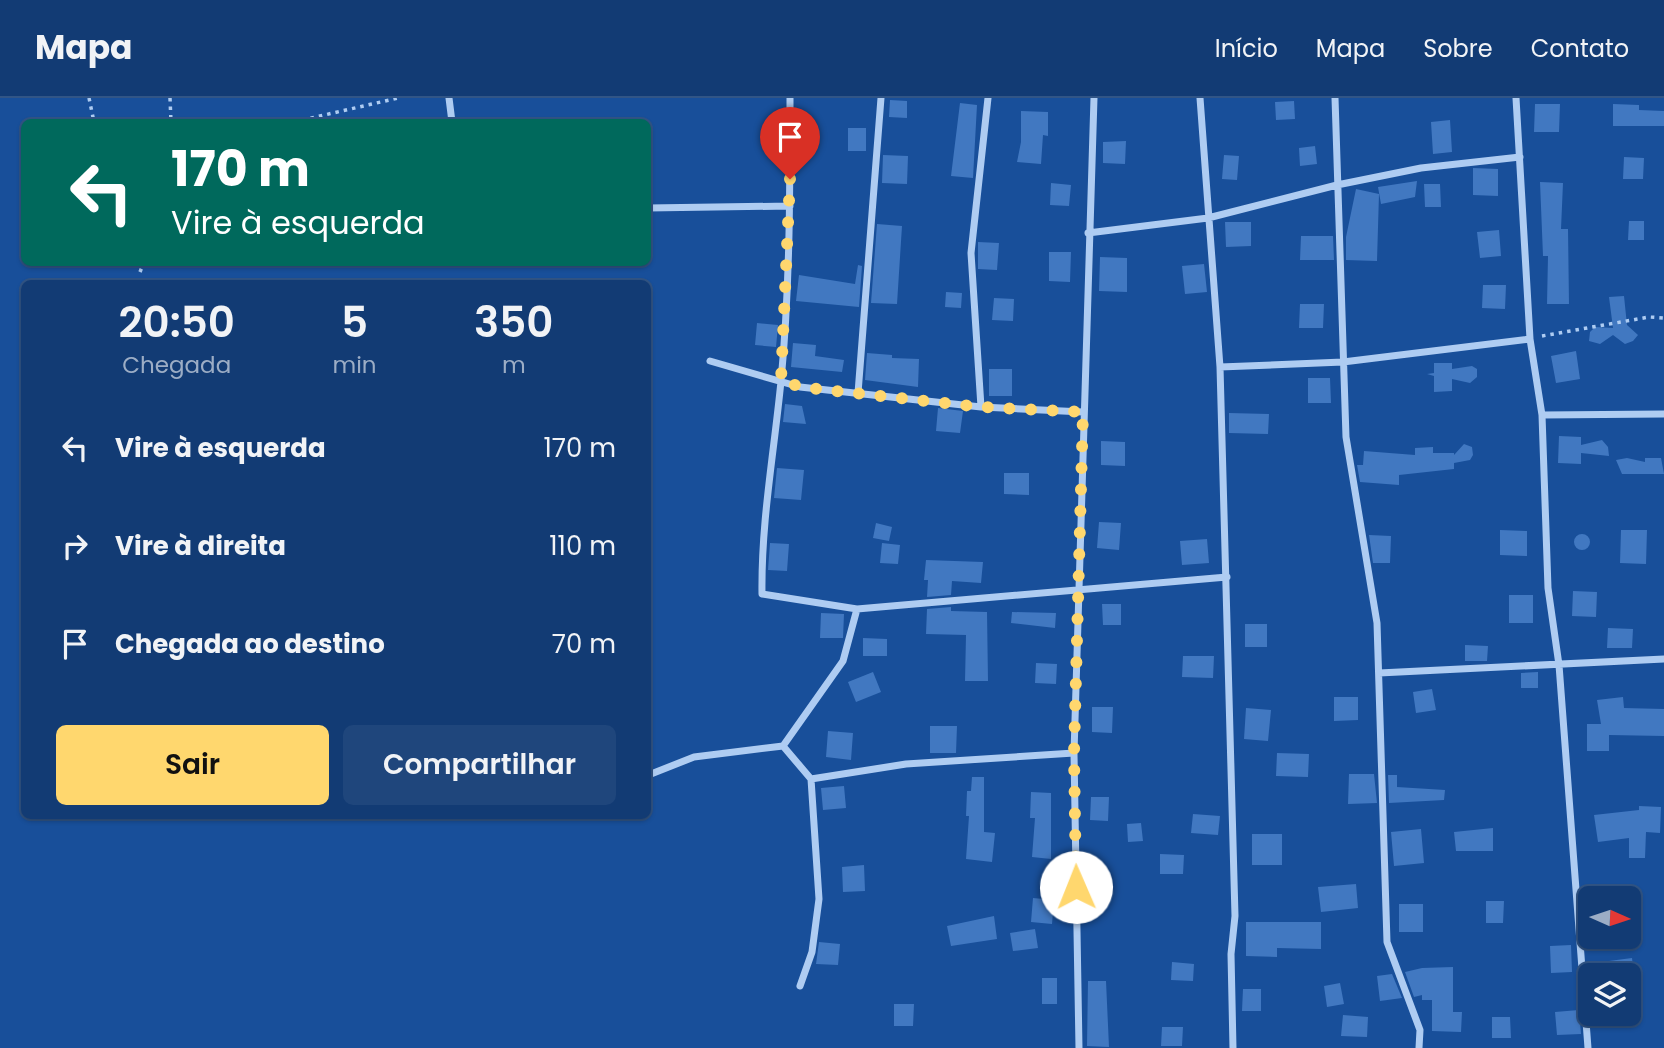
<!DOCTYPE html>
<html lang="pt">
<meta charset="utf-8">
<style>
:root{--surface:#123b74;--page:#1f467c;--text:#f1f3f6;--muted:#9cadc5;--line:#315586;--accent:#ffd76e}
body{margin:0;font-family:Poppins,sans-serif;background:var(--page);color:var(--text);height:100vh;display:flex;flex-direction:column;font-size:26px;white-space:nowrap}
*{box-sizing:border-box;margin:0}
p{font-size:23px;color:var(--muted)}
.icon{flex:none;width:38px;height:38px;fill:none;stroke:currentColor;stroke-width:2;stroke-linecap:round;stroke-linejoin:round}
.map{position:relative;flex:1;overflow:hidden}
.details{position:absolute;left:21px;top:182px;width:630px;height:539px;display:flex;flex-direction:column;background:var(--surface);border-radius:10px;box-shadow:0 2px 5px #0004,0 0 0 2px var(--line)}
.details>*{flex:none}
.hud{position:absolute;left:21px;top:21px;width:630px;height:147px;border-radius:10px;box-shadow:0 2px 5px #0004,0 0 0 2px var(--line);background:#00695c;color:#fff;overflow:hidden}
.needle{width:46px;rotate:93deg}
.fabs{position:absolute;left:1578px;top:788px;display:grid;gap:14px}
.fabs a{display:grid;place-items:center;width:63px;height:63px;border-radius:10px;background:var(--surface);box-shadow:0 2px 5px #0004,0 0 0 2px var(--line);font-size:35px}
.pin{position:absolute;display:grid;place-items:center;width:60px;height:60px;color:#fff;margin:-72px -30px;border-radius:50% 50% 50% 0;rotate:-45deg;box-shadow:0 0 7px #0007}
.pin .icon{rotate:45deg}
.me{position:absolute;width:77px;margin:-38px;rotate:359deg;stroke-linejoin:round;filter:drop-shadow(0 0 5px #0008)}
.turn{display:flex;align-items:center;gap:24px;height:147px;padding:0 35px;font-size:32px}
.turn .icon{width:91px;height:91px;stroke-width:2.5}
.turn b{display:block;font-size:49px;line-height:60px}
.eta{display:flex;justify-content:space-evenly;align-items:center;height:119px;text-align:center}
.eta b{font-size:42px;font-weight:600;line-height:49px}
.cta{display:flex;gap:14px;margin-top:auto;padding:14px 35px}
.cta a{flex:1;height:80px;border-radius:10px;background:var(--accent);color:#111;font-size:28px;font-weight:600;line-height:80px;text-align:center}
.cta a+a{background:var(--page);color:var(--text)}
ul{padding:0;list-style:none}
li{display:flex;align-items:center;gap:21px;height:98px;padding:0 35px}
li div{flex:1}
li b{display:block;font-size:26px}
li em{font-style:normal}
header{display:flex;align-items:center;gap:42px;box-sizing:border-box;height:98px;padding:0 35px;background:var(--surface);border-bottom:2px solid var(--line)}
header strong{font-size:33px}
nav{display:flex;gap:38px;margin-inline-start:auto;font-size:24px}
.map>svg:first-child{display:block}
.building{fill:#4178c1}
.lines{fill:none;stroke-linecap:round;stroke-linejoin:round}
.path{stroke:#aeccf2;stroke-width:3.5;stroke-dasharray:3.5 5;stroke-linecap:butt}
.minor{stroke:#aeccf2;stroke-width:7}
.route{stroke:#ffd76e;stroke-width:12;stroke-dasharray:0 21.6}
</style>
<header>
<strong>Mapa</strong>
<nav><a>Início</a><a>Mapa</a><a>Sobre</a><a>Contato</a></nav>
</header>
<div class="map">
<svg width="1664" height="950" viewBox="0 0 1664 950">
<rect width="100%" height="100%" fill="#184f9a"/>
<path class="building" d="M890 2 907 3V20L889 19Z
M1294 3 1295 21 1276 22 1275 4Z
M960 5 977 7 973 80 951 78Z
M1535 6H1560L1559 34H1534Z
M1613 6 1639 7V12L1664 13V28H1613Z
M1021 13 1048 14V38L1043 37 1041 66 1017 64 1021 44Z
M1450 22 1452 54 1433 56 1431 24Z
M848 30H866V53H848Z
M1126 43 1125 66 1103 65V44Z
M1315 48 1317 66 1300 68 1299 50Z
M883 57 908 58 907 86 882 85Z
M1224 57 1239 58 1237 82 1222 81Z
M1624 59 1644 60 1643 81H1623Z
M1473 70 1498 71V98L1473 97Z
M1417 83 1415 99 1381 106 1378 89Z
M1540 84 1563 85 1561 131H1568L1569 206H1547L1548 158H1543Z
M1051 85 1071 87 1069 108 1050 107Z
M1424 86H1440L1441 109H1425Z
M1356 91 1379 96 1377 163 1346 162V139Z
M1629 123H1644V142H1628Z
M1225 124H1251V148L1226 149Z
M877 126 902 128 897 206 871 205Z
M1499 132 1501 158 1480 160 1477 134Z
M1301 138H1333L1334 162H1300Z
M978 144 999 145 997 172 978 171Z
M1049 154H1071L1070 184 1049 183Z
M1100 159 1127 160V194L1099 193Z
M1204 166 1207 194 1185 196 1182 168Z
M858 167 862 168 859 209 796 203 799 177 855 186Z
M1483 187H1506L1505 211 1482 210Z
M946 194 962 195 961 210 945 209Z
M1624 198 1627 227 1638 237 1633 243 1625 246 1613 237 1600 246 1589 243 1590 234 1595 229 1613 230 1609 199Z
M994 200 1014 201 1013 223 992 222Z
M1300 206H1324L1323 230H1299Z
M757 225 778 227 776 249 755 247Z
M793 245 816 247 815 258 844 262 842 274 791 269Z
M1576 253 1580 281 1556 285 1551 258Z
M867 255 892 257V260L919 261 918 289 865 282Z
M1434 265H1452V271L1472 268 1477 271V279L1470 285 1452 281V293L1434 294V278L1427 276 1434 275Z
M989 271H1012V298H989Z
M1308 280H1330L1331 305H1308Z
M785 306 802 308 806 326 783 324Z
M938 310 963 313 960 335 936 333Z
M1229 315 1269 316 1268 336 1229 335Z
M1559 338 1581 339V347L1602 342 1608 349 1609 358 1581 355V366L1558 365Z
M1101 343 1125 344V368L1101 367Z
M1464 346 1472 349 1473 357 1470 362 1454 365V371L1399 377V387L1360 384 1357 367H1363L1364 353 1415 357V350L1433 349V355H1454V357Z
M1627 360 1645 364V360H1661L1664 376H1622L1616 362Z
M777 370 804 372 801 402 774 400Z
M1004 375H1029V397L1004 396Z
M1099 424 1121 425 1119 452 1097 450Z
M876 425 892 429 889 443 873 440Z
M1500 432 1527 433V458L1500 457Z
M1621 432H1647L1646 466 1620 465Z
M1574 444a8 8 0 1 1 16 0a8 8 0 1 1-16 0Z
M1369 437 1391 438 1390 465H1373Z
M1207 441 1209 465 1182 467 1180 443Z
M770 445 789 446 787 473 768 472Z
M882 445 900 447 898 466 880 465Z
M926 462 983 464 981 485 952 483 951 497 927 499 928 482H924Z
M1573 493 1597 494 1596 519 1572 518Z
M1509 497H1533V525H1509Z
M1102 506H1121V527H1103Z
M951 509V513L987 514 988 583H965L966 537 926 536 927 511Z
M1012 514 1056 515 1055 530 1011 525Z
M821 515 844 516 843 540H820Z
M1245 526H1267V549H1245Z
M1608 530 1633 531 1632 550H1607Z
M863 540 887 541V558H863Z
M1465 547 1488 548 1487 563H1465Z
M1183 558H1214L1213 580 1182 579Z
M1036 565 1057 566 1056 586 1035 585Z
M873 574 881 594 856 604 848 584Z
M1538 574V590H1521V575Z
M1432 591 1436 612 1416 615 1413 594Z
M1334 599H1358V622L1334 623Z
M1623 599 1624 610 1664 611V638L1609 637V653H1587V626H1601L1597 602Z
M1092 609H1113L1112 635 1092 634Z
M1246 610 1271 612 1268 643 1244 641Z
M930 628H957L956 655H930Z
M828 633 853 635 851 662 826 659Z
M1277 655 1309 656 1308 679 1276 678Z
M1349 676H1374L1377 705 1348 706Z
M1388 677H1397V689L1445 692 1444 702 1389 705Z
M972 679H984V734L995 735 992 764 966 761 969 718H966L967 693H971Z
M844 688 846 710 823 712 821 690Z
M1031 694 1051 695V761L1032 759 1035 720H1030Z
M1091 699H1109L1108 723 1090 722Z
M1639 708 1661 709 1660 735 1646 734 1645 760H1629V740L1598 744 1594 717 1639 712Z
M1193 716 1220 718 1218 737 1191 735Z
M1141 725 1143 743 1128 744 1127 726Z
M1493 730V753H1456L1454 734Z
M1421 731 1424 765 1394 768 1391 734Z
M1252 736H1282V767H1252Z
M1160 756 1184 757 1183 776H1160Z
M864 767 865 793 843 794 842 769Z
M1356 786 1358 810 1321 814 1318 789Z
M1033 800 1054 802 1052 826 1031 824Z
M1486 803H1504L1503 825H1486Z
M1399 806H1423V834H1399Z
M994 818 997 841 951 848 947 828Z
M1246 824H1321V851L1277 850V859L1246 858Z
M1035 831 1038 850 1013 853 1010 835Z
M819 844 840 846 838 867 816 866Z
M1571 847 1572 874 1551 875 1550 848Z
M1632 860 1634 877H1611L1609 863Z
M1172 864 1194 866 1193 883 1171 882Z
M1453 869V914H1462L1461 934 1432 933V902H1422V897L1414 899 1405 874 1422 870Z
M1392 876 1402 900 1380 903 1377 878Z
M1042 880H1057V906H1042Z
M1088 883H1106L1109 949 1087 948Z
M1340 885 1344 906 1327 909 1324 888Z
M1243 891H1261V913H1242Z
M894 906H914L913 928H894Z
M1579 912 1581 936 1557 937 1555 914Z
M1343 917 1368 919 1367 939 1341 938Z
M1492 919H1510L1511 940H1492Z
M1162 929H1183L1182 948H1161Z"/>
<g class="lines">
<path class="path" d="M89 0 94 24
M170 0 171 24
M294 24 398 0
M140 174 144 164
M1542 238 1649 219 1664 220"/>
<path class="minor" d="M449 0 452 24
M790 0C790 94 790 189 781 283 774 355 761 424 762 496L857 511 1227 479
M1200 0 1220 269 1235 818 1231 856 1233 950
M1335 0 1346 339 1377 525 1387 844 1420 932 1419 950
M1516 0 1530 241 1542 317 1548 490 1559 567 1588 950
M648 110 790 108
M1088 135 1208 120 1337 87 1421 70 1520 59
M710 263 800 289 981 309 1083 314
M1220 269 1343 264 1530 241
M858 295 881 0
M981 309 971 155 988 0
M1542 317 1664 316
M1379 575 1664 561
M783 648 811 681 819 801 812 854 800 888
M651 676 694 659 783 648 843 563 857 511
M811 681 906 666 1074 655
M1079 950 1074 655 1094 0"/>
</g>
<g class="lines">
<path class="route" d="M790 81 781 282 800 289 981 309 1083 314 1074 655 1076 789"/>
</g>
</svg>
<div class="fabs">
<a><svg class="needle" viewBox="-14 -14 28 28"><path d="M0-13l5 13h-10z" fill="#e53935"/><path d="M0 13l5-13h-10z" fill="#9cadc5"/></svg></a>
<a><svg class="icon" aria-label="layers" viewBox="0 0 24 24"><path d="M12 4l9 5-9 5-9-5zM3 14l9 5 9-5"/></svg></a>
</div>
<div class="pin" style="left:790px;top:81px;background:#d93025"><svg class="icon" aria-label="arrive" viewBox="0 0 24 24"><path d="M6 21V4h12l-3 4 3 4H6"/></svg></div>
<svg class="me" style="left:1076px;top:789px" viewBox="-20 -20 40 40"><circle r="19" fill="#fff"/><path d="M0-13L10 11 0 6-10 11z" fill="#ffd76e"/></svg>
<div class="hud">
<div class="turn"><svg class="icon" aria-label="left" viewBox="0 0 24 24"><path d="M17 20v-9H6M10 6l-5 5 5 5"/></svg><div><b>170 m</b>Vire à esquerda</div></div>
</div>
<section class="details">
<div class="eta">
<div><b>20:50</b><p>Chegada</p></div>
<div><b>5</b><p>min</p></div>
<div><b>350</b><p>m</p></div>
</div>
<ul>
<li><svg class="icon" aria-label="left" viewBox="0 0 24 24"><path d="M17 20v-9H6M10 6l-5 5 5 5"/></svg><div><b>Vire à esquerda</b></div><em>170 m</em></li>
<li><svg class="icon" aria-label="right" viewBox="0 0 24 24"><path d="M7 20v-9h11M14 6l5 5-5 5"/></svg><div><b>Vire à direita</b></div><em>110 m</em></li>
<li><svg class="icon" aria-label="arrive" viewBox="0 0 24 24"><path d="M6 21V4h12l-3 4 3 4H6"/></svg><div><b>Chegada ao destino</b></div><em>70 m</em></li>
</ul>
<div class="cta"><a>Sair</a><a>Compartilhar</a></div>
</section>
</div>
